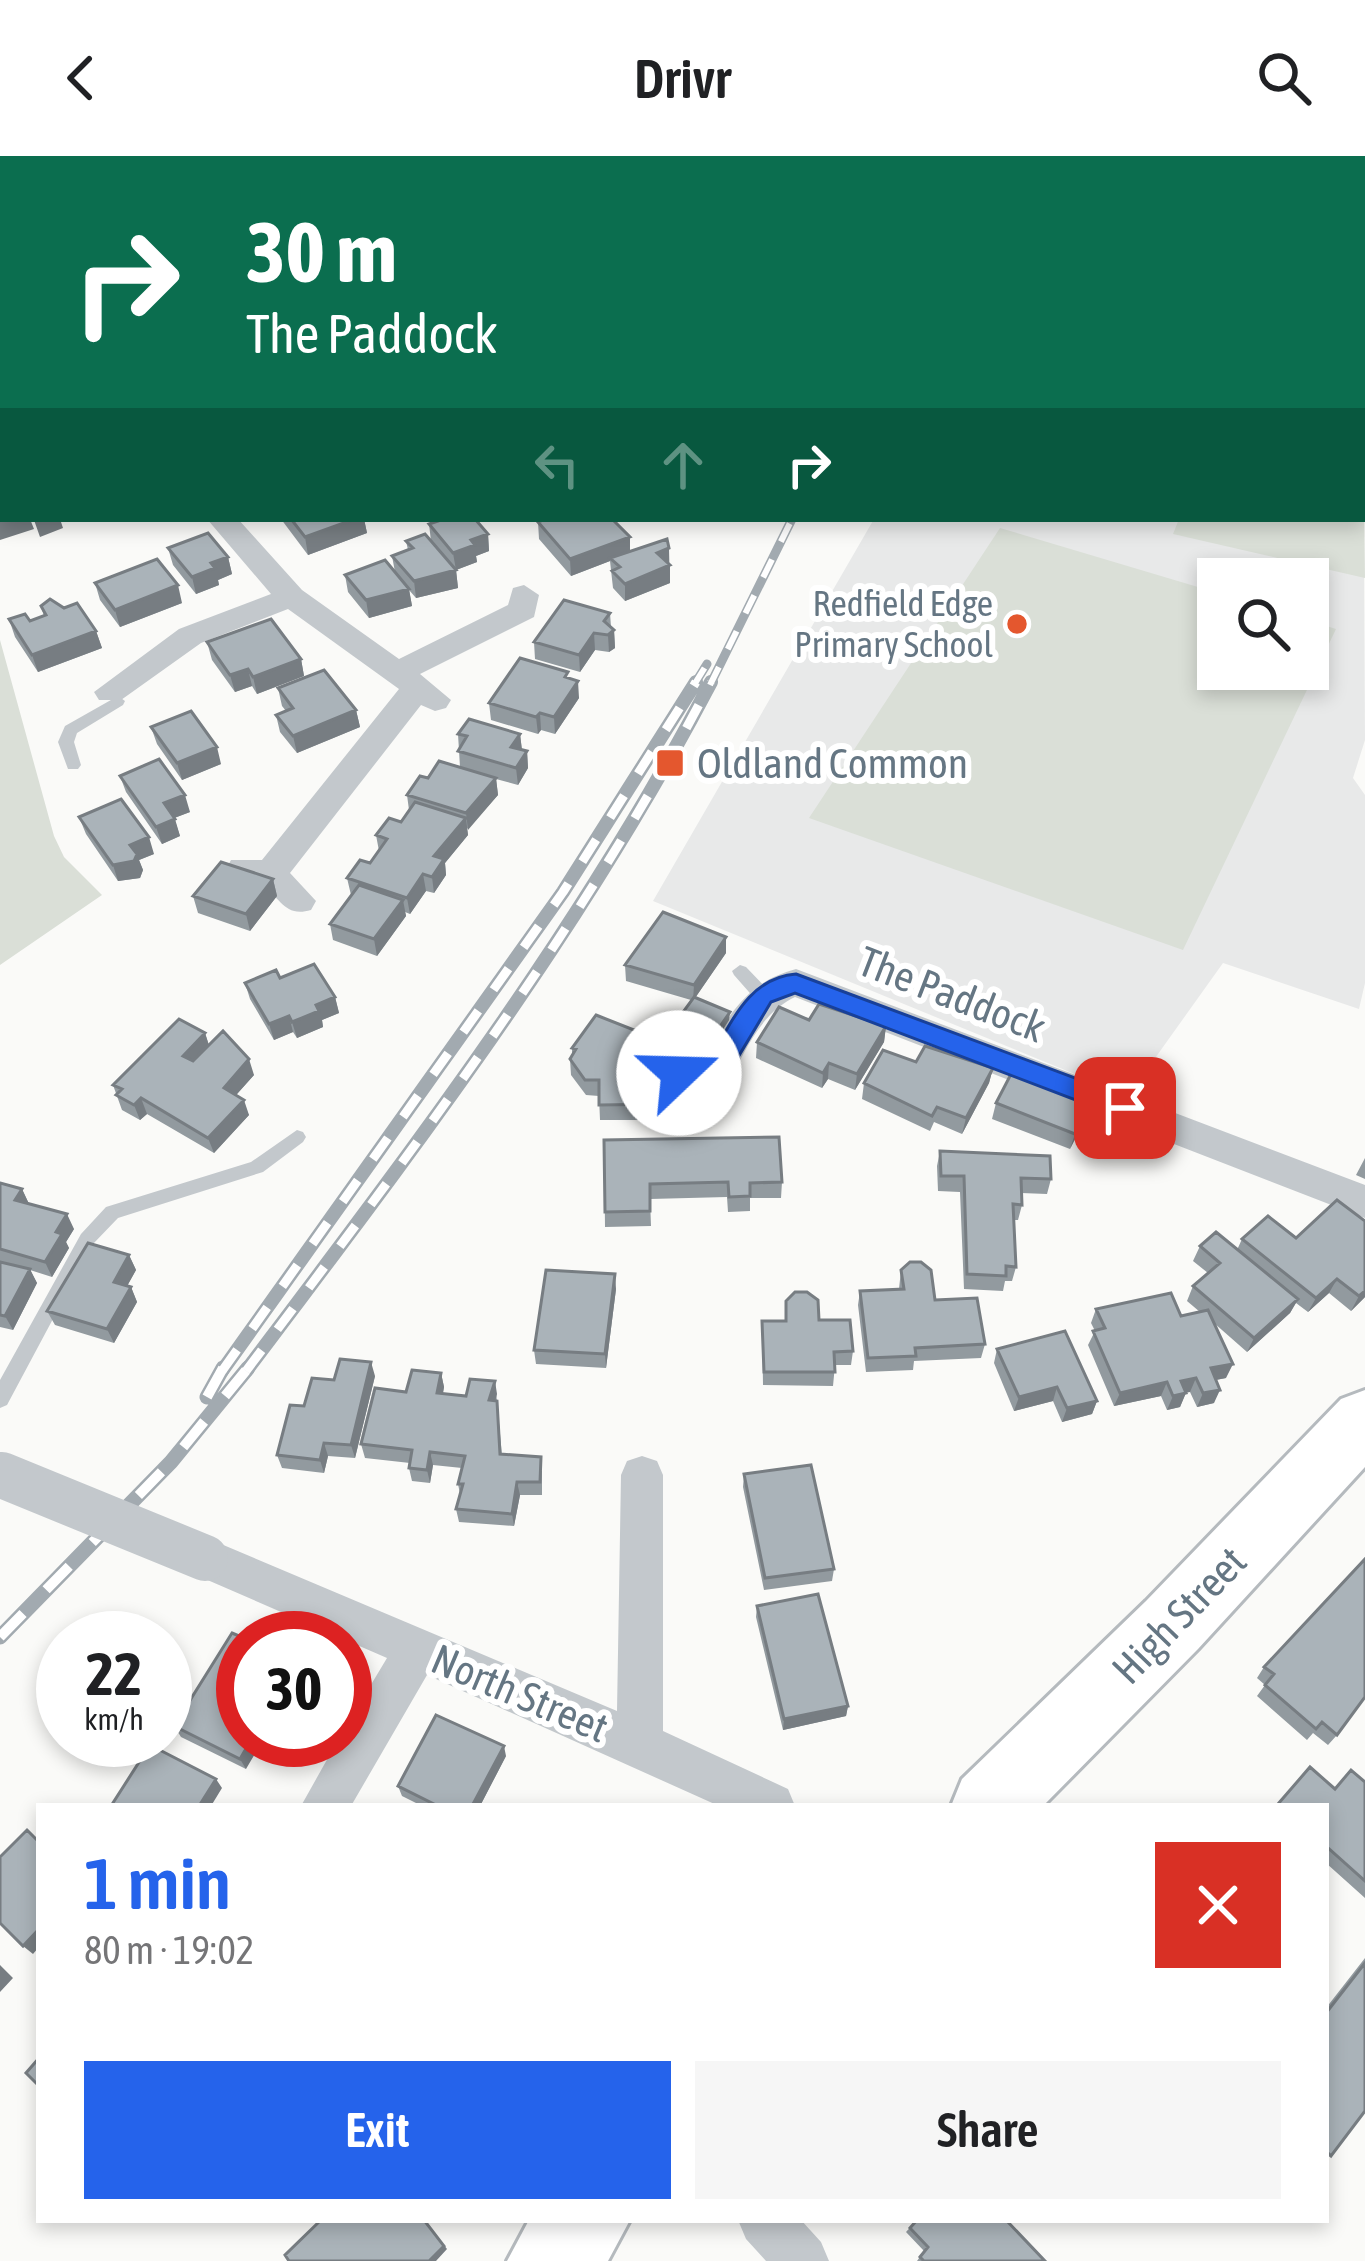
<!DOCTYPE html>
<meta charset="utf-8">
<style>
:root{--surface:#fff;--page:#f6f6f6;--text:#202124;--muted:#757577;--accent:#2563eb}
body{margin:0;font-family:"Asap Condensed",sans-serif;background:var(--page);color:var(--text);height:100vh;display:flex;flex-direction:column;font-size:45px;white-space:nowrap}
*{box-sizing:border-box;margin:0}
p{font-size:39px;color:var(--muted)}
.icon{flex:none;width:66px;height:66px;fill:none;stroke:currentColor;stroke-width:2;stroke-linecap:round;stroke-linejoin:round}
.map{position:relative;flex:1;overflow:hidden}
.panel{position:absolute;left:36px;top:1647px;width:1293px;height:420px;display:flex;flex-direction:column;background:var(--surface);border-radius:0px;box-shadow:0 6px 18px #0003}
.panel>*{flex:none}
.banner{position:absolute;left:0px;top:0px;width:1365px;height:366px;box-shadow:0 6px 18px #0003;background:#0b6e4f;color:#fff;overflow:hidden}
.fabs{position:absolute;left:1197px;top:402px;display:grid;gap:24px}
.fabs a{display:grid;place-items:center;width:132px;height:132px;border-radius:0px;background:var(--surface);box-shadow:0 6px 18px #0003;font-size:60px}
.speed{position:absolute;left:36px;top:1455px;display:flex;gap:24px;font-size:60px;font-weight:700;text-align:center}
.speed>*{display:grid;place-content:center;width:156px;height:156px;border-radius:50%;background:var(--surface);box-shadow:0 6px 18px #0003;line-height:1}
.speed small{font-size:30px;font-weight:400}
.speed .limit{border:18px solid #d22;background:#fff;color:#111}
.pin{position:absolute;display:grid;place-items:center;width:102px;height:102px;color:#fff;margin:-51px;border-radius:24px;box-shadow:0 6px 18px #0006}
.me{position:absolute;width:132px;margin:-66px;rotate:69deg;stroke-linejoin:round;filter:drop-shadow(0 0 9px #0008)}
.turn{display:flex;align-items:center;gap:42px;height:252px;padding:0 48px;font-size:54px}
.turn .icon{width:156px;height:156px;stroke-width:2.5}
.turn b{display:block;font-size:84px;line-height:102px}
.lanes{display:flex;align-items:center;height:114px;padding:0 48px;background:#0003;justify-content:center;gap:60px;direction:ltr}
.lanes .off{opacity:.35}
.round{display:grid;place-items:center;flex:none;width:126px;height:126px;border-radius:0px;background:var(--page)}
.summary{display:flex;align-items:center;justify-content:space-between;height:204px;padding:0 48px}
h1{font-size:72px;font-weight:600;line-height:90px;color:var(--accent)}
.cta{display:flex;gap:24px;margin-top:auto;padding:24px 48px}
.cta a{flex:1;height:138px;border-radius:0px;background:var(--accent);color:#fff;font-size:48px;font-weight:600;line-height:138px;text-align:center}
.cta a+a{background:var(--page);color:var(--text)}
header{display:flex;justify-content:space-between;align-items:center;height:156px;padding:0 48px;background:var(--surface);font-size:54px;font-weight:600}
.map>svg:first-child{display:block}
.built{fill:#e8e9e9;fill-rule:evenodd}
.green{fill:#dadfd7}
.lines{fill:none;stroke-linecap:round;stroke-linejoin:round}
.primary-casing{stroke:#b5babe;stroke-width:6}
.service{fill:#c3c8cc;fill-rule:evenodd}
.minor{fill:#c3c8cc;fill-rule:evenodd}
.primary{fill:#fff;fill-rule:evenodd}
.rail-far2-casing{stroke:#a2aab0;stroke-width:9}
.rail-far1-casing{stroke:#a2aab0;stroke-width:14}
.rail-casing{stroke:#a2aab0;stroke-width:15}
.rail-far2{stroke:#fff;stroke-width:6;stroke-dasharray:20;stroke-linecap:butt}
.rail-far1{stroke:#fff;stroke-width:9;stroke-dasharray:26;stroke-linecap:butt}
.rail{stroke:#fff;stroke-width:10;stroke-dasharray:33;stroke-linecap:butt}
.minor-bridge{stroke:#c3c8cc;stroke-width:46}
.wall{fill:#929a9f}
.shaded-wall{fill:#777d82}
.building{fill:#aab3b9;stroke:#777d82;stroke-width:3}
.route{fill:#2563eb;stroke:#184099;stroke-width:3}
.poi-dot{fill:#e4572e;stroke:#fff;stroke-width:4.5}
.labels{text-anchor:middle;stroke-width:12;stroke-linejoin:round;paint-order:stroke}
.far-poi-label{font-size:36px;fill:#657683;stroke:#fff;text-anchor:end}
.poi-label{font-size:42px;fill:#657683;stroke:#fff;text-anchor:start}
.street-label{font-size:42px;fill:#657683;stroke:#fff}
</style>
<header><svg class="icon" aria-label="back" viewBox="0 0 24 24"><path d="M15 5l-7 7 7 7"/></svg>Drivr<svg class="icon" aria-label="search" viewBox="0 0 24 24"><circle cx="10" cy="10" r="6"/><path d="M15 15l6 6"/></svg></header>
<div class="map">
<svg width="1365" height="2105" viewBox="0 0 1365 2105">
<rect width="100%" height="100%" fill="#fafaf8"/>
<path class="built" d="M1362 41 1365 584 1353 622 1365 639V827L1359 853 1223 807 1128 940 653 745 874 363H1362ZM1218 423H1308V513H1218Z"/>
<path class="green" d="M1362 171 1365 422 1173 378 1179 363H1362Z
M1000 372 1218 437V513H1308V464L1336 473 1183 794 809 662Z
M0 484 54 680 64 701 102 739 0 809Z"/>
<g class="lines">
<defs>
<path id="primary" d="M1365 1234V1311L1198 1493 1043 1650H951L962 1623 1146 1445 1341 1243Z
M529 2064H630L608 2105H507Z"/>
</defs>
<use href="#primary" class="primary-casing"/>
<path class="service" d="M1176 0H1197L1201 3H1180Z
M1362 38H1365V45H1362Z
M118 540 125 545 123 549 77 577 74 586 81 609 78 613H68L58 586 65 570Z
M740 809 746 811 768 834 770 839 768 844H756L734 819 732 815Z
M297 974 303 976 306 981 303 986 263 1016 118 1062 93 1088 7 1249 0 1252V1224L81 1078 106 1051 251 1006Z"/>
<path class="minor" d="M0 0H54L3 3 0 10Z
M0 66 3 67V84L0 83Z
M207 363H238L302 434 399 503 508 449 513 432 524 429 539 439 534 461 420 518 451 544 446 552 435 555 421 549 290 717 316 745 311 754C284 762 281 741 261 729 253 725 240 724 231 722L226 713 231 704H262L399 533 288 453 201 487 121 544H99L94 536 179 473 271 438Z
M796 813 1365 1029V1062L795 841C759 858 744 898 726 931L713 936 666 928 660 918 666 908 703 905C728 861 744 827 796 813Z
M642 1300 657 1305 663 1319V1575L788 1633 795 1650H719L427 1519 351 1650H301L338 1584H345V1572L387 1502 189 1416 183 1402 189 1388 205 1382 221 1388 617 1555 621 1319 627 1305Z
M738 2064H801L821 2086 829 2105H766L746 2083Z"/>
<use href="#primary" class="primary"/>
<defs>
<path id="rail-far2" d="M694 529 707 508
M710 529 792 363"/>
<path id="rail-far1" d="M222 1215 563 736 696 526
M246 1215C414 992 582 773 711 526"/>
<path id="rail" d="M207 1241 223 1212
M0 1481 171 1306 248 1212"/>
</defs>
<use href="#rail-far2" class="rail-far2-casing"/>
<use href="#rail-far1" class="rail-far1-casing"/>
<use href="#rail" class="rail-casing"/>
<use href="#rail-far2" class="rail-far2"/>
<use href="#rail-far1" class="rail-far1"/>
<use href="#rail" class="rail"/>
<path class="minor-bridge" d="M2 1319 205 1402"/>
</g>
<path class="wall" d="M361 0H468V3H477H362Z
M803 0H838L837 3H803Z
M281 363H364L367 377 308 399Z
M538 366 630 395 669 392 670 427 625 445 613 432 610 405 571 420 539 383Z
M429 368 488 378 489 395 476 400 477 406 456 414 458 432 416 442 409 434 412 450 369 462 348 436 345 419 395 416 392 400 408 394 406 385H431Z
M168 392 228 401 232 418 218 424 219 429 196 438 173 409Z
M95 427 182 447 120 471 100 444Z
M41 450 96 475 102 492 38 516 15 481 9 463 30 465 44 460Z
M610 457 611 471 614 474 615 492 609 496 595 494 580 516 535 503 534 486Z
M207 486 301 503 304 520 257 538 252 530 235 536 212 504Z
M568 522 579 542 555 578 541 574 538 578 491 564 489 547Z
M278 532 356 554 360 571 297 597 280 576 276 559 286 555 282 550Z
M151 571 221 608 182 624 157 588Z
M458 578H520L522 594 527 595 528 612 518 629 496 623 498 639 467 673 468 679 445 707 446 719 434 737 426 735 410 758 405 756 406 760 377 800 333 784 330 768 351 739 347 722 370 707 379 695 376 679 401 666 409 654 407 639 428 622 460 611Z
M120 620 190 656 174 662 180 680 162 688 126 636Z
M79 661 154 698 139 704 143 714 140 722 118 725 86 678Z
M273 723 277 740 250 775 198 757 193 740Z
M726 797 695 842 729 864 710 893 673 879V870L691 844 626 825 625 809Z
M280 822 335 841 339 857 322 864 323 871 297 882 293 876 274 884 250 843 245 827Z
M809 864 886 870 884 886 855 934 828 923 822 932 756 902 757 886Z
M205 877 209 889 254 919 236 939 249 959 214 997 147 958 140 964 122 954 113 929Z
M572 892 657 916 669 917V964H600L599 940 586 939 571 919 570 903 572 900Z
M916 906 993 912 989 927 962 978 934 966 930 975 862 943 864 927Z
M996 947 1085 963 1070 993 992 963Z
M604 984 782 1026 781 1042H750V1055L728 1056 727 1041 650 1043 651 1070 605 1071Z
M940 995 1051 1023 1047 1038 1021 1037 1022 1049 1018 1064H1014L1016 1111 1012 1125H1005L1003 1135 964 1133 960 1036 938 1035 937 1010Z
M1365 1002V1023L1356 1019Z
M0 1027 22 1033 29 1048 74 1073 66 1086 69 1092 52 1121 30 1114 37 1127 13 1174 0 1171Z
M1365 1065V1141L1351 1155 1329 1137 1308 1156 1296 1147 1290 1157 1247 1196 1214 1167 1226 1222 1216 1224 1214 1247 1197 1251 1190 1236H1186L1180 1251 1167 1254 1161 1240 1114 1250 1088 1189 1095 1175 1091 1167 1096 1153 1181 1160 1200 1156 1187 1145 1193 1130 1208 1117 1193 1105 1200 1090 1237 1094 1242 1083 1296 1082Z
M129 1099 136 1114 127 1130 131 1131 137 1146 114 1187 55 1169 47 1155Z
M901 1114 985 1188 981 1202 914 1205 913 1214 866 1216 858 1149 860 1135 899 1133Z
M616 1133 606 1212 536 1208 534 1194Z
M786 1145 819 1164 853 1195 851 1209H835L833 1230 763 1229 762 1165H785Z
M997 1193 1097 1245 1092 1258 1062 1266 1053 1245 1014 1255 994 1207Z
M441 1217 444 1231 443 1238 466 1240 495 1225 502 1299 542 1315V1339H520L514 1370 459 1366 456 1353 460 1338 458 1328 462 1312 433 1309 430 1327 412 1325 409 1312 410 1307 365 1302 361 1288 406 1236Z
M375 1220 355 1302 328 1300 324 1317 282 1312 277 1299 304 1250 334 1224Z
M744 1318 834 1413 832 1425 764 1434 743 1331Z
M1365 1403 1337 1579 1328 1589 1313 1577 1307 1584 1257 1540 1265 1529 1257 1522 1264 1511Z
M757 1450 848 1550 846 1560 783 1574 756 1461Z
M244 1482 246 1613 181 1581 174 1570Z
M506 1600 480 1650H422L402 1640 398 1630Z
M1310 1611 1335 1633 1365 1626V1742L1326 1707V1650H1276Z
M1365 1802V1955L1331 2000 1326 2002V1852Z
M917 2064 1045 2105H917L924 2095 906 2076Z"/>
<path class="shaded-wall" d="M636 0H654V2L633 3Z
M3 147V166L0 167V148Z
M3 259V278L0 279V260Z
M5 363H30L34 373 0 384V365Z
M60 363 63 372 40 381 34 364Z
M355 363H364L367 377 308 399 305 381Z
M488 378 489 395 476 400 477 406 456 414 453 397 471 384Z
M630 381V398L610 402V405L571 420 570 403Z
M669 392V409L657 397Z
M228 401 232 418 218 424 219 429 196 438 192 421 211 407Z
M670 409V427L625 445V428Z
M456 414 458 432 416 442 414 425Z
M178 429 182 447 120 471 115 454Z
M409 433 412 450 369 462 366 444Z
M614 474 615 492 609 496 608 479Z
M96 475 102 492 38 516 32 499Z
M594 477 595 494 580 516 579 499Z
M301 503 304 520 257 538 253 521Z
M248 513 252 530 235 536 230 519Z
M578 525 579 542 555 578 554 561Z
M356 554 360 571 297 597 293 580Z
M540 557 541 574 538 578 536 561Z
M520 578 522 595 511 591Z
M217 591 221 608 182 624 177 607Z
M527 595 528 612 518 629 516 612Z
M496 622 498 639 468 674 466 657Z
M185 639 190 656 169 664 164 647Z
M466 662 468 679 445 707 446 719 434 737 432 721 434 700Z
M175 663 180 680 162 688 156 671Z
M149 681 154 698 139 704 143 714 140 722 118 725 113 709 130 689Z
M423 718 426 735 410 758 407 742Z
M273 723 277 740 250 775 246 758Z
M403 744 406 760 377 800 374 783Z
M726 781V797L693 845 694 829Z
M335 841 339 857 322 864 323 871 297 882 292 866 316 849Z
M730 856 729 864 710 893V885Z
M289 860 293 876 274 884 269 868Z
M886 870 884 886 855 934 857 918Z
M205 877 210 893 188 916 183 900Z
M249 903 254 919 229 947 224 932Z
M829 907 828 923 822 932 823 917Z
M993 912 989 927 962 978 966 962Z
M141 942 147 958 140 964 134 949Z
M244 944 249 959 214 997 208 982Z
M1090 947 1085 963 1070 993 1075 978Z
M22 1033 29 1048 15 1044Z
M67 1058 74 1073 66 1086 69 1092 52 1121 45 1106 56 1076Z
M129 1099 136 1114 121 1141 114 1126Z
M30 1113 37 1127 13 1174 5 1160Z
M615 1118 616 1133 606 1212 605 1198Z
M1337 1123 1329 1137 1308 1156 1316 1142Z
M131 1131 137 1146 114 1187 107 1173Z
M1365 1135V1141L1351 1155 1359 1140Z
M1298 1143 1290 1157 1247 1196 1254 1182Z
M371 1206 375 1220 355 1302 351 1289Z
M1233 1208 1226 1222 1204 1226 1211 1212Z
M441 1217 444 1231 440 1251 437 1237Z
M1196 1222 1190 1236 1175 1239 1181 1225Z
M495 1225 497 1238 492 1258 489 1244Z
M1167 1226 1161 1240 1114 1250 1120 1237Z
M1057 1231 1053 1245 1014 1255 1019 1241Z
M1220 1234 1214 1247 1197 1251 1203 1237Z
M1186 1237 1180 1251 1167 1254 1173 1240Z
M1097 1245 1092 1258 1062 1266 1067 1252Z
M324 1287 328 1300 324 1317 320 1304Z
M430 1296 433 1309 430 1327 427 1314Z
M517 1326 520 1339 514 1370 512 1358Z
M848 1550 846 1560 783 1574 784 1563Z
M251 1584H263L246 1613 240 1603Z
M504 1590 506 1600 480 1650H472Z
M216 1623 222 1632 211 1650H199Z
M39 1773V1791L33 1798 23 1790Z
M0 1809 13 1822 0 1836Z
M424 2064 447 2093 436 2105H429Z"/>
<path class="building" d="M150 0H181L189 3H145Z
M218 0H269L264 3H226Z
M426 0H460L456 3H422Z
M590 0H636L633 3H586Z
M3 223V259L0 260V224Z
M3 335V363H5L0 365V336Z
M291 363H355L305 381Z
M444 363H475L488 378 471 384 475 389 453 397 429 368Z
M545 363H612L630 381 570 403 538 366Z
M208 377 228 401 211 407 215 412 192 421 168 392Z
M425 378 456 414 414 425 392 400 413 392 406 385Z
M667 383 669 392 657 397 670 409 625 428 612 415 620 411 610 402Z
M157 403 178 429 115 454 95 427Z
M385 404 409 433 366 444 345 419Z
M50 443 64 452 77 447 96 475 32 499 9 463 25 458 30 465 46 459 41 450Z
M564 444 610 457 604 465 614 474 608 479 594 477 579 499 534 486Z
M271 463 301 503 253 521 248 513 230 519 207 486Z
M520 502 568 516 565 521 578 525 554 561 540 557 536 561 489 547Z
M324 514 356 554 293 580 276 559 293 552 278 532Z
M191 555 217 591 177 607 151 571Z
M469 563 520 578 511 591 527 595 516 612 458 595 467 580 458 578Z
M159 603 185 639 164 647 175 663 156 671 120 620Z
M439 605 496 622 466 657 407 639 420 620 428 622Z
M121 643 149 681 130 689 137 698 134 705 113 709 79 661Z
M415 646 466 662 434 700 444 703 432 721 423 718 407 742 347 722 360 704 370 707 387 683 376 679 389 662 401 666Z
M221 706 273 723 246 758 193 740Z
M359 729 403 744 374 783 330 768Z
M663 756 726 781 694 829 625 809Z
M314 808 335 841 316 849 319 855 292 866 289 860 269 868 245 827 276 814 280 822Z
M694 841 730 856 710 885 673 870Z
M819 848 886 870 857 918 829 907 823 917 757 886 779 851 809 864Z
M596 859 657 883V916L669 917V948L599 949V924H585L570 903 576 893 572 892Z
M179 863 205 877 183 900 193 905 223 875 249 903 224 932 244 944 208 982 141 942 134 949 116 939 122 933 113 929Z
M925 890 993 912 966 962 937 951 932 960 864 927 883 894 916 906Z
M1011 918 1090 947 1075 978 996 947Z
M779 981 782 1026 750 1027V1040L729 1041 728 1026 650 1028V1055L605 1056 604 984Z
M940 995 1050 1000 1051 1023 1021 1022 1022 1049 1013 1048 1016 1111 1006 1110V1120L967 1118 964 1020H941Z
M0 1027 22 1033 15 1044 67 1058 56 1076 62 1078 45 1106 0 1093Z
M1337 1044 1365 1065V1135L1359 1140 1337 1123 1316 1142 1242 1083 1268 1060 1296 1082Z
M1216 1076 1298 1143 1254 1182 1193 1130 1220 1107 1200 1090Z
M88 1087 129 1099 114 1126 131 1131 107 1173 47 1155Z
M0 1106 30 1113 5 1160 0 1159Z
M910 1106H921L931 1114 935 1144 977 1142 985 1188 915 1192 916 1200 868 1202 860 1135 904 1133 901 1114Z
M546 1114 615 1118 605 1198 534 1194Z
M795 1136H807L818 1144 819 1164H850L853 1195 834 1196 835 1216H764L762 1165H786V1145Z
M1171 1137 1181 1160 1208 1154 1233 1208 1211 1212 1220 1234 1203 1237 1196 1222 1181 1225 1186 1237 1173 1240 1167 1226 1120 1237 1093 1175 1105 1172 1096 1153Z
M1065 1175 1097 1245 1067 1252 1057 1231 1019 1241 997 1193Z
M340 1203 371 1206 351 1289 324 1287 320 1304 277 1299 290 1249 304 1250 312 1222 334 1224Z
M412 1214 441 1217 437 1237 466 1240 470 1223 495 1225 489 1244 497 1245 500 1298 541 1301 540 1326H517L512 1358 456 1353 463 1328H458L465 1300 430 1296 427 1314 409 1312 412 1294 361 1288 375 1232 406 1236Z
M811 1309 834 1413 765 1422 744 1318Z
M1365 1403V1541L1337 1579 1322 1566 1316 1573 1265 1529 1274 1518 1264 1511Z
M818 1438 848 1550 784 1563 757 1450Z
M232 1477 244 1482 243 1584H251L240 1603 174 1570Z
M436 1559 504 1590 472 1650H438L398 1630Z
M150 1589 216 1623 199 1650H111Z
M1310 1611 1335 1633 1351 1614 1365 1626V1725L1326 1690V1650H1281L1278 1648Z
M27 1674 39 1686V1773L23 1790 0 1767V1701Z
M1365 1807V1955L1331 2000 1326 1995V1857Z
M39 1902V1930L26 1917Z
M321 2064H424L444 2090 429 2105H289L285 2099Z
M917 2064H1006L1045 2105H924L920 2101 928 2091 910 2072Z"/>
<path class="route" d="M796 818 1134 944 1138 952 1125 962 1115 959 795 837 771 846 722 928 713 931 669 925 666 917 669 910H706C730 871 746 822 796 818Z"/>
<g class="poi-dot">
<circle cx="1017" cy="468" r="12"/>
<rect x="655" y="592" width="30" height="30" rx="6"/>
</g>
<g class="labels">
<g class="far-poi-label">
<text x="993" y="460">Redfield Edge<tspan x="993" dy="41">Primary School</tspan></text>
</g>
<g class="poi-label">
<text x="697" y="622">Oldland Common</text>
</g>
<g class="street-label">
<text transform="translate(952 838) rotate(21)" y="15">The Paddock</text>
<text transform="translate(1179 1459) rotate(-46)" y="15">High Street</text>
<text transform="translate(520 1537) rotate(23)" y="15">North Street</text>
</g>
</g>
</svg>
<div class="fabs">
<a><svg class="icon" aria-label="search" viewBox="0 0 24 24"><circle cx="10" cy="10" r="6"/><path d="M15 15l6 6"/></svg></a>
</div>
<div class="speed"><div>22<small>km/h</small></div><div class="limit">30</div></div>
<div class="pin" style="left:1125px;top:952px;background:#d93025"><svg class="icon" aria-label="arrive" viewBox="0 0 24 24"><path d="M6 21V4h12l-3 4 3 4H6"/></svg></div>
<svg class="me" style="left:679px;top:917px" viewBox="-20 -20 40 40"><circle r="19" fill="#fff"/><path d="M0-13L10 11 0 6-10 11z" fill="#2563eb"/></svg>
<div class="banner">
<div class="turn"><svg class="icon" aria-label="right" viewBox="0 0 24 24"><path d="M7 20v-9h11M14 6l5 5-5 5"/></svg><div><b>30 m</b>The Paddock</div></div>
<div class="lanes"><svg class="icon off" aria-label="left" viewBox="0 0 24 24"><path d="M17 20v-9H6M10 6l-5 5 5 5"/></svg><svg class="icon off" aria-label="ahead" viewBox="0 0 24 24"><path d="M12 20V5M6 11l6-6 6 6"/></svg><svg class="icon" aria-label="right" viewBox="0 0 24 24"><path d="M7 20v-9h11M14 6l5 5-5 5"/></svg></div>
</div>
<section class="panel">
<div class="summary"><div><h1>1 min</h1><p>80 m · 19:02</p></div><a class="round" style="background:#d93025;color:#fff"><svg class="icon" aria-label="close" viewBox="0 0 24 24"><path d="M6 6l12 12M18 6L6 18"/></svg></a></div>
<div class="cta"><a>Exit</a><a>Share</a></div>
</section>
</div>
